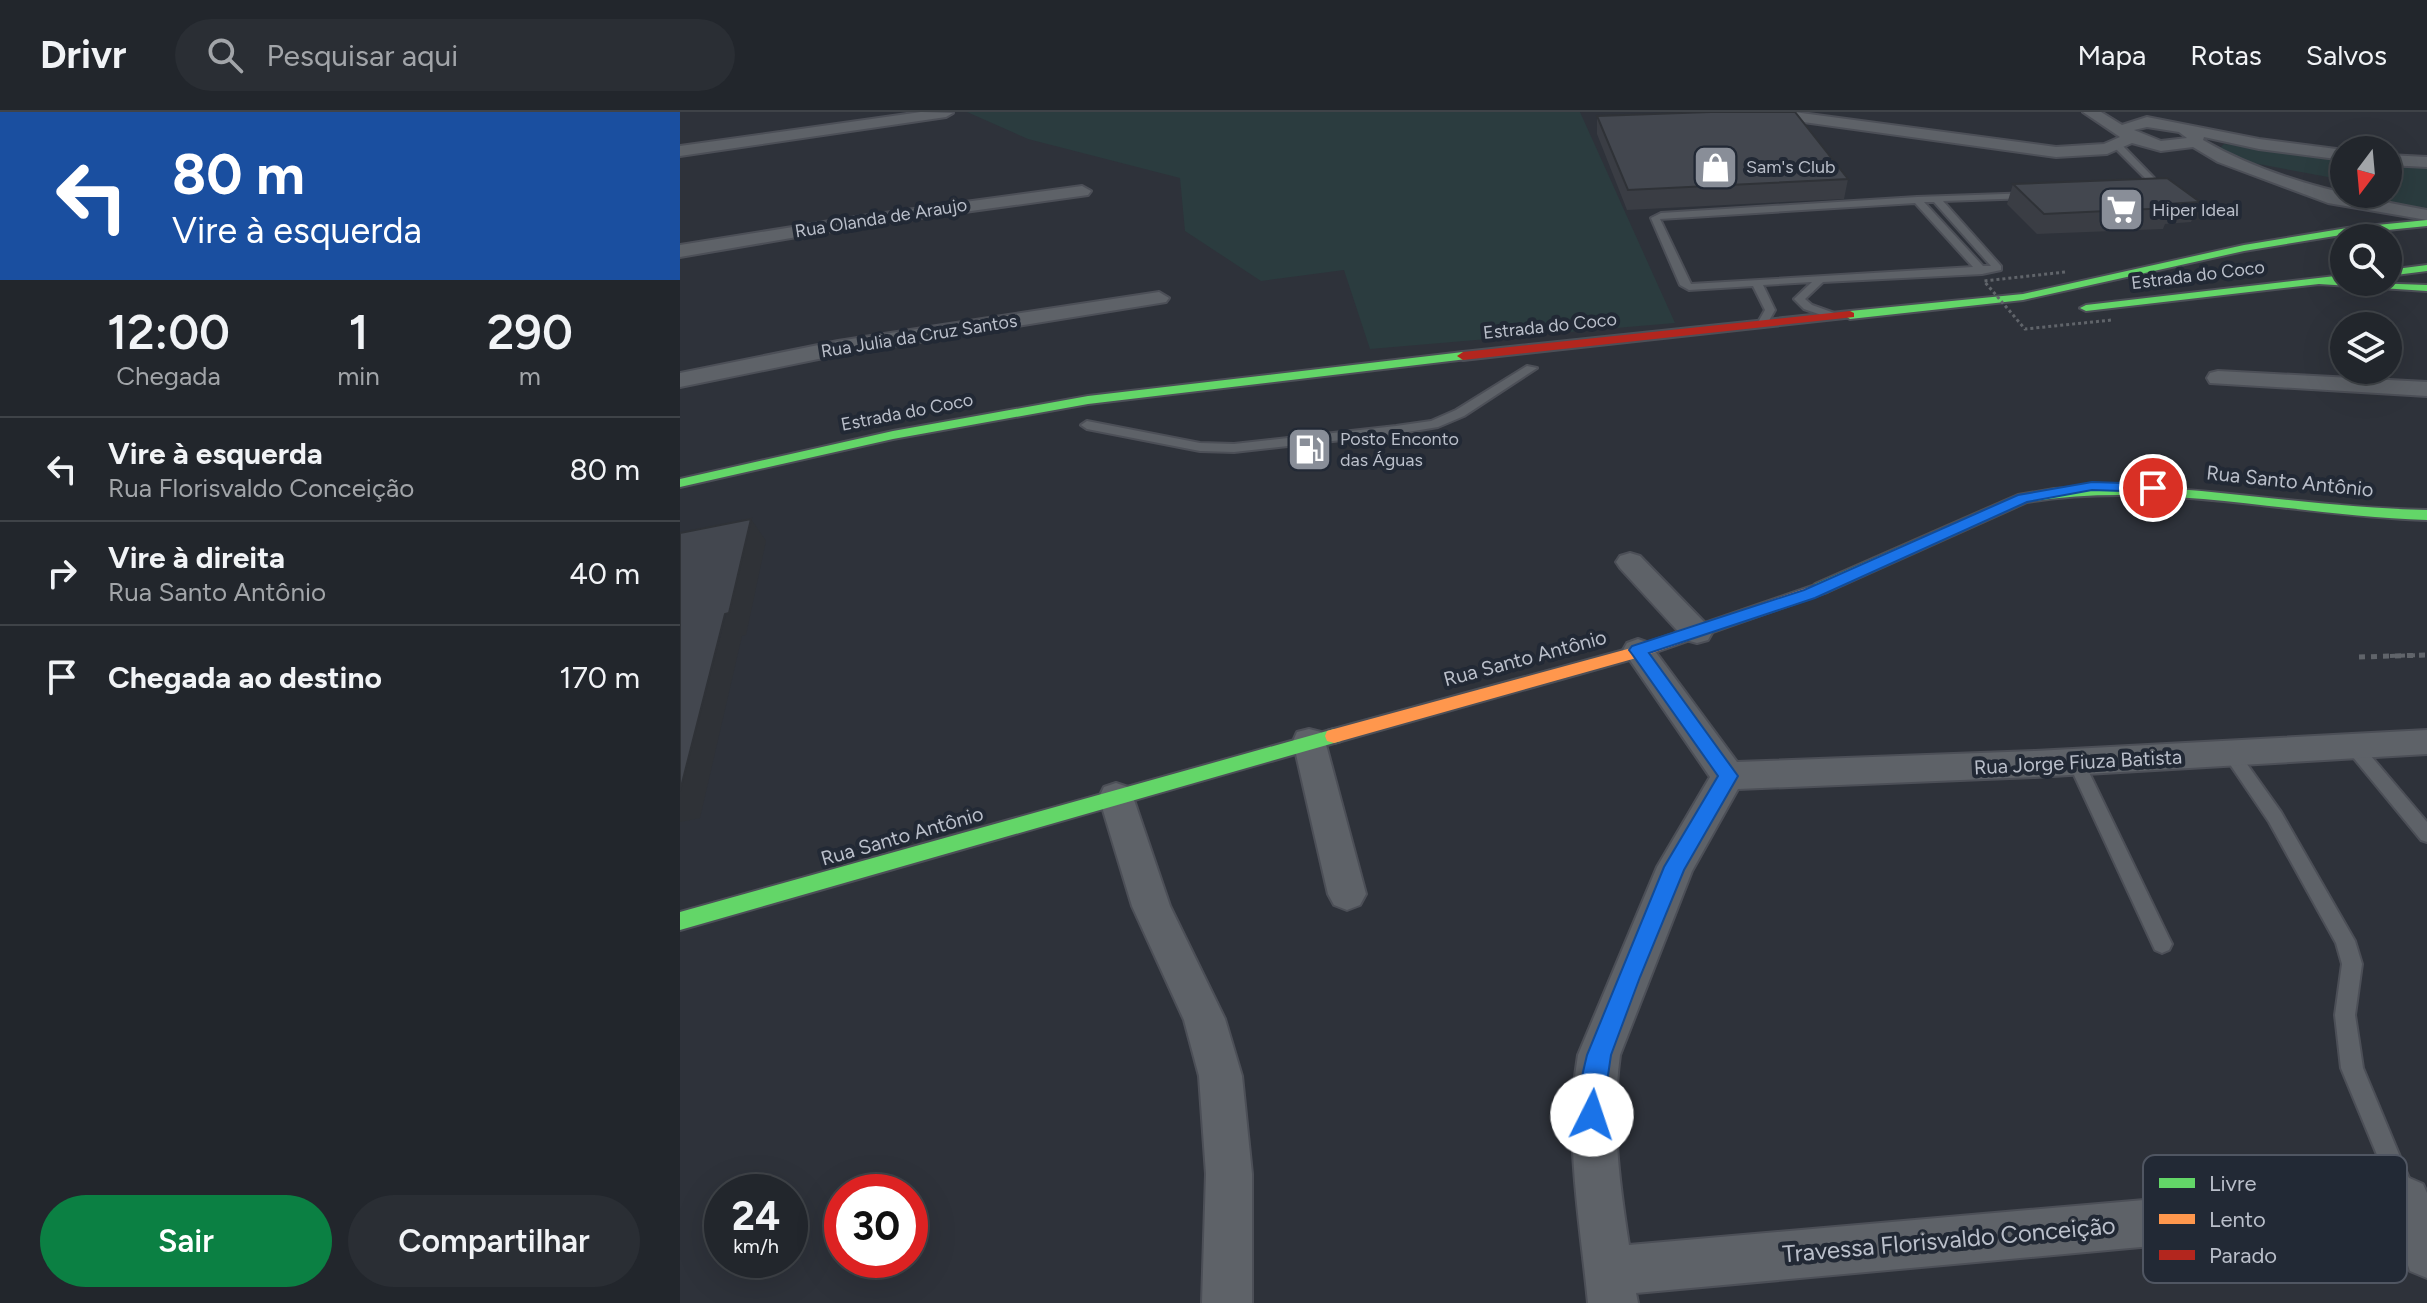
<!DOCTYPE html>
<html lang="pt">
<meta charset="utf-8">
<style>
:root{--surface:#22262c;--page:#2a2e34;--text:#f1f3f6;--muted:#a2a5a9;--line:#3f4348;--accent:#0b8043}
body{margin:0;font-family:Figtree,sans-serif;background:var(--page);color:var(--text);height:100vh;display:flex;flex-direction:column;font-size:30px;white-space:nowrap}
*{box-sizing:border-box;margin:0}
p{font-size:26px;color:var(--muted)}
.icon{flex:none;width:44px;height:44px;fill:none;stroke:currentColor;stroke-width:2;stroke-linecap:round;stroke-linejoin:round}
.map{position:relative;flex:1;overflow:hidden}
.details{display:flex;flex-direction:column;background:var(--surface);width:680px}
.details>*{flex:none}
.guide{background:#1a4fa0;color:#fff;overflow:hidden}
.needle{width:52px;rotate:196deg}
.tools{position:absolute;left:1650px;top:24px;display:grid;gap:16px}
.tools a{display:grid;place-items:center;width:72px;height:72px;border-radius:50%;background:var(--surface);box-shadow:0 8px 32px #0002,0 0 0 2px var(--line);font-size:40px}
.speed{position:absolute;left:24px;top:1062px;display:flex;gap:16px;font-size:40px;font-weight:700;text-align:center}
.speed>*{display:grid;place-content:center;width:104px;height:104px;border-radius:50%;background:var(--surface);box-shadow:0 8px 32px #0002,0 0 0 2px var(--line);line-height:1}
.speed small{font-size:20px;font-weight:400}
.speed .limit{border:12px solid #d22;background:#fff;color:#111}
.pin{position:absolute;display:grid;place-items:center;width:68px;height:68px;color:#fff;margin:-34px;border:4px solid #fff;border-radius:50%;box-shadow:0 2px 8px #0007}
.me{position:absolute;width:88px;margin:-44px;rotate:4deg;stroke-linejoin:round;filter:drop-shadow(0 0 6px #0008)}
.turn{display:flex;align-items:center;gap:28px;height:168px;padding:0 40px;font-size:36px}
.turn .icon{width:104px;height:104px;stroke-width:2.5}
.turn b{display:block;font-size:56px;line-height:68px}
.eta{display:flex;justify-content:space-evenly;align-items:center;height:136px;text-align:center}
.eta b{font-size:48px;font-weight:600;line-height:56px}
.primary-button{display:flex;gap:16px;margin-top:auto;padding:16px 40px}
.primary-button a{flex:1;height:92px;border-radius:48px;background:var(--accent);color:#fff;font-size:32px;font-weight:600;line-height:92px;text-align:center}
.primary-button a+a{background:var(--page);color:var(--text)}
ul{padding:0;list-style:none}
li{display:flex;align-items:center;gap:24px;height:104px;padding:0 40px;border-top:2px solid var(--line)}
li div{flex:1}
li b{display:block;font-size:30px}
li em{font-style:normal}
header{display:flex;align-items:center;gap:48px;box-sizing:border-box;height:112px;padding:0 40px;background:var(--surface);border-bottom:2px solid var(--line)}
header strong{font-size:38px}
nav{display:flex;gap:44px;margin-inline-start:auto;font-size:28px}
.search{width:560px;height:72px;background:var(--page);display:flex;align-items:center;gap:20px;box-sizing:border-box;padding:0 28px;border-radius:44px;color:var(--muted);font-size:30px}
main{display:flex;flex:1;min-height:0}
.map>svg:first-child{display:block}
.green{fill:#2b3c3f}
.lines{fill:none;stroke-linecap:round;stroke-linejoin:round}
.lane-casing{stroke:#4c4f57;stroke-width:4}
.street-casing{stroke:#4c4f57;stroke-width:4}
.fast-casing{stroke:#4c4f57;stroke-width:4}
.slow-casing{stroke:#4c4f57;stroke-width:4}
.jam-casing{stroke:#4c4f57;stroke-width:4}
.path-far1{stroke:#60646a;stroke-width:4;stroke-dasharray:5 5;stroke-linecap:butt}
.path{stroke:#60646a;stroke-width:5;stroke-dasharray:6 6;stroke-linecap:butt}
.lane{fill:#5e6268;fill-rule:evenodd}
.street{fill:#5e6268;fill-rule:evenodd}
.fast{fill:#63d668;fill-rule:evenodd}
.slow{fill:#ff974d;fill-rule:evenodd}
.jam{fill:#b3261e;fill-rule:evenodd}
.path-bridge{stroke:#60646a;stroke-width:3;stroke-dasharray:3 3;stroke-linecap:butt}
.wall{fill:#3a3d44}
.shaded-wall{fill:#2f3237}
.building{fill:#43474f;stroke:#2f3237;stroke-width:2}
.route{fill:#1a73e8;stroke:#114b97;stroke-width:2}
.labels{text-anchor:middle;stroke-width:8;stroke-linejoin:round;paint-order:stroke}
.far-poi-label{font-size:18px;fill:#babfca;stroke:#222935;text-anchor:start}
.far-street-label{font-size:18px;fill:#babfca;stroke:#222935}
.street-label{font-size:20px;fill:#babfca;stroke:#222935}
.near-street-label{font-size:24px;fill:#babfca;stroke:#222935}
.key{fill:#222935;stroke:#505662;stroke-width:2}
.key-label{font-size:22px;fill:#babfca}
</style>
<header>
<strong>Drivr</strong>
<div class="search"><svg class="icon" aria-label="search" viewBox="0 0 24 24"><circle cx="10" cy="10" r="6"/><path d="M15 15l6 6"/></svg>Pesquisar aqui</div>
<nav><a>Mapa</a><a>Rotas</a><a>Salvos</a></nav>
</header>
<main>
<section class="details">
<div class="guide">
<div class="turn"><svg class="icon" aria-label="left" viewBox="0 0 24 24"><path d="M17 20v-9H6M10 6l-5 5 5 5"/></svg><div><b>80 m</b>Vire à esquerda</div></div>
</div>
<div class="eta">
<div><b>12:00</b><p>Chegada</p></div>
<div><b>1</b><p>min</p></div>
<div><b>290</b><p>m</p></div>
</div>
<ul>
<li><svg class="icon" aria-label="left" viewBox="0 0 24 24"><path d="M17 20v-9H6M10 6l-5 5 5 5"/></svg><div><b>Vire à esquerda</b><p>Rua Florisvaldo Conceição</p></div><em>80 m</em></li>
<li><svg class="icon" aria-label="right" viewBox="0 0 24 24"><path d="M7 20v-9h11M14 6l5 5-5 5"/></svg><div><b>Vire à direita</b><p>Rua Santo Antônio</p></div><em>40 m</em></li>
<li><svg class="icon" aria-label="arrive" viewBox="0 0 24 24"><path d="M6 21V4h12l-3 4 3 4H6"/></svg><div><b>Chegada ao destino</b></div><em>170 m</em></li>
</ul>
<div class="primary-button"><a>Sair</a><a>Compartilhar</a></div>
</section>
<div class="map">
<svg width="1747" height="1191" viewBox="0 0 1747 1191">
<rect width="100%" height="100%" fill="#2e323a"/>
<path class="green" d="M287 0H900L995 211 690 237 664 158 581 169 505 119 500 66 348 27Z
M1544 32 1664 47V68L1562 49 1539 37Z
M1708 51 1747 54V99L1698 92 1703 84 1700 82H1708Z"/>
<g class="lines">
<defs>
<path id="lane" d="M1435 32H1441L1474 66 1469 78 1454 81V77L1463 74 1467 68 1435 36Z
M1353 81 1354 83 1350 86 1263 89 1321 154V158L1302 162 1143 170 1125 187 1132 193 1157 202 1158 204 1153 207 1124 197 1114 187 1132 170 1083 173 1095 198 1086 214 1082 215 1077 212 1085 198 1073 174 1009 178 1000 173 971 106 981 101 1237 85ZM1244 90H1254L1311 154H1303ZM1235 91 1293 155 1011 172 980 107Z
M847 254 857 256 784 304 758 315 716 322 554 340 520 339 407 317 401 313 407 309 520 331 554 332 716 314 751 309 776 298Z
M1673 628 1679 630 1747 710V730L1741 728 1667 638 1665 634 1667 630Z
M1551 636 1557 638 1601 700 1675 829 1682 852 1675 903 1683 956 1736 1083 1733 1091 1725 1094 1717 1091 1661 956 1655 903 1662 852 1656 831 1589 710 1543 642 1545 638Z
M1396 644 1402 645 1404 650 1489 826 1492 832 1489 838 1482 841 1475 838 1388 650 1390 645Z"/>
<path id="street" d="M241 0 273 1 266 5 0 44V34Z
M1073 0H1114L1376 35 1424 32 1440 25 1403 0H1421L1442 13 1467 5 1579 27 1664 38V48L1579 37 1524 25 1523 28C1592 68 1670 84 1747 98V108L1648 91 1538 50 1513 35 1481 39 1452 31 1427 42 1376 45 1080 4ZM1467 15 1499 20 1507 26 1481 29 1454 18Z
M1708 43 1747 45V55L1708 53Z
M402 74 411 79 408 83 175 115 0 145V133L175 105Z
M479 180 489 186 486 190 158 243 0 275V261L158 229Z
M1538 259 1747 270V284L1530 271 1527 266 1530 261Z
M950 441 960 444 1028 514 1032 521 1028 528 1017 531 1006 528 940 456 936 450 940 444Z
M958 527 969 531 1057 650 1355 639 1747 618V642L1355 665 1058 677 1012 759 940 943C931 1008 939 1069 949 1133L1727 1065 1743 1072 1747 1081V1166L1730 1159 1713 1112 956 1181 958 1191H908C900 1108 884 1027 898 943L977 755 1030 665 943 538 947 531Z
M629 617 641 620 645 629 686 782 680 793 667 798 654 793 648 782 613 629 617 620Z
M436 671 448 675 453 685 490 794 545 907 562 964 572 1062V1191H522L526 1062 519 964 504 908 452 794 419 685 424 675Z"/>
<path id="fast" d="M1747 108V114L1667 122 1564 139 1343 188 1170 207 1164 203 1170 199 1343 182 1564 133 1667 116Z
M1747 153V159L1708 164V158Z
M1664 163V170L1747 173V179L1639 172 1406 199 1400 196 1406 193Z
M783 240 789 244 787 247 408 292 213 327 0 375V367L213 319 408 284Z
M1435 373C1539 377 1642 396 1747 398V408C1614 404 1479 368 1347 390L1147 480H1135L1133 476 1135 472 1338 383 1374 377Z
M654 617 661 619 663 624 661 629 0 818V800Z"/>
<path id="slow" d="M1141 471 1149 476 1147 480 967 543 654 631 647 629 645 624 647 619 654 617 955 535Z"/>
<path id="jam" d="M1170 199 1174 201V205L783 248 777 244 783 240Z"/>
</defs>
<use href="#lane" class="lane-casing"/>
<use href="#street" class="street-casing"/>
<use href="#fast" class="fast-casing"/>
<use href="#slow" class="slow-casing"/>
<use href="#jam" class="jam-casing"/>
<path class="path-far1" d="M1710 544 1747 543"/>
<path class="path" d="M1679 545 1747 543"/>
<use href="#lane" class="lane"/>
<use href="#street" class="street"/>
<use href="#fast" class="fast"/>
<use href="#slow" class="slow"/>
<use href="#jam" class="jam"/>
<path class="path-bridge" d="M1385 160 1304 169 1345 217 1432 208"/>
</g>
<path class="wall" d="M917 4 1168 67 1164 87 947 98 917 22Z
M1333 72 1520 90 1511 110 1485 112 1483 117 1357 122 1327 92Z"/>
<path class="shaded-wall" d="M71 407 86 429 66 523 62 524 20 706 0 710V679Z"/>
<path class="building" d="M1030 0H1115L1168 67 948 78 917 4Z
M1487 66 1520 90 1485 92 1491 96 1364 102 1333 72Z
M71 407 49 501 45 502 0 679V421Z"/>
<path class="route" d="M1412 370 1473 372 1480 376 1473 380 1412 378 1347 390 1135 486 969 541 1058 664 1004 758 960 865 931 943 921 1011 912 1015 903 1011C894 990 902 965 907 943L984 755 1038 664 952 542 949 538 952 534 1124 478 1338 383Z"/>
<defs>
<symbol id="shop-square" viewBox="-11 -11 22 22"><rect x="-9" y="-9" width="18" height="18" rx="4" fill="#898e98" stroke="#222935"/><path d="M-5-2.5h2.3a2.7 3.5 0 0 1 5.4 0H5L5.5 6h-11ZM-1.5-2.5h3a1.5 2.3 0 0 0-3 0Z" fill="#fff"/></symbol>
<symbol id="supermarket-square" viewBox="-11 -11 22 22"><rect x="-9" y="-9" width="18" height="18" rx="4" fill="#898e98" stroke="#222935"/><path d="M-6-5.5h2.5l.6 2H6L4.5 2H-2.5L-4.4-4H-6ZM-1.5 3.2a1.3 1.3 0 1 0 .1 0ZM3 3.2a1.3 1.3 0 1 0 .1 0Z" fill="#fff"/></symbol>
<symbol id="fuel-square" viewBox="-11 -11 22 22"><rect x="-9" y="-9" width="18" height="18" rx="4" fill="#898e98" stroke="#222935"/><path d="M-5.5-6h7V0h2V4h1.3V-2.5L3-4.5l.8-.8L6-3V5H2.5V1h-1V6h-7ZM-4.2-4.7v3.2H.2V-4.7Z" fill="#fff"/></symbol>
</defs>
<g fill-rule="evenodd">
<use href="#shop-square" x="1010" y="30" width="51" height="51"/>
<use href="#supermarket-square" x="1416" y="72" width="51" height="51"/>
<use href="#fuel-square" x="604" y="312" width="51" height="51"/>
</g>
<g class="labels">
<g class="far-poi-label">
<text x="1066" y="61">Sam's Club</text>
<text x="1472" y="104">Hiper Ideal</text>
<text x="660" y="333">Posto Enconto<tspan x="660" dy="21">das Águas</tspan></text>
</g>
<g class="far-street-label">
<text transform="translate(201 106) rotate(-9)" y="6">Rua Olanda de Araujo</text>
<text transform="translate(1518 163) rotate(-7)" y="6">Estrada do Coco</text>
<text transform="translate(870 214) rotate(-6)" y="6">Estrada do Coco</text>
<text transform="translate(239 224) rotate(-9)" y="6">Rua Julia da Cruz Santos</text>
<text transform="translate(227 300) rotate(-11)" y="6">Estrada do Coco</text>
</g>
<g class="street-label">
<text transform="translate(1610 369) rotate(6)" y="7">Rua Santo Antônio</text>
<text transform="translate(845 546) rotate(-15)" y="7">Rua Santo Antônio</text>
<text transform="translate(1398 650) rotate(-3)" y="7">Rua Jorge Fiuza Batista</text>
<text transform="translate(222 724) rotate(-16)" y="7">Rua Santo Antônio</text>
</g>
<g class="near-street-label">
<text transform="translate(1269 1128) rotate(-5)" y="8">Travessa Florisvaldo Conceição</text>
</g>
</g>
<rect x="1463" y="1043" width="264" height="128" rx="12" class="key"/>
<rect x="1479" y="1066" width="36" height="10" fill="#63d668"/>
<rect x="1479" y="1102" width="36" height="10" fill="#ff974d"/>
<rect x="1479" y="1138" width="36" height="10" fill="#b3261e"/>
<g class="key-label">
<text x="1529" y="1079">Livre</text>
<text x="1529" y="1115">Lento</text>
<text x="1529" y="1151">Parado</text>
</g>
</svg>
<div class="tools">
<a><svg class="needle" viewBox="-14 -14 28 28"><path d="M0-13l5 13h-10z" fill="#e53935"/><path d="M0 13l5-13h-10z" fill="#a2a5a9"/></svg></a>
<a><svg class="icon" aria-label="search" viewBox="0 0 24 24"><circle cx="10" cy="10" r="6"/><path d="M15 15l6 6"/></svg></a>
<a><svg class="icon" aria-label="layers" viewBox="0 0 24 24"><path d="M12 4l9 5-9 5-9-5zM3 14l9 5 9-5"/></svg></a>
</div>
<div class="speed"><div>24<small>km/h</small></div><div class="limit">30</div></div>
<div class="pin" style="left:1473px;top:376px;background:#d93025"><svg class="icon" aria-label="arrive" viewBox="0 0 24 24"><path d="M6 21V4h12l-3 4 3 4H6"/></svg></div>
<svg class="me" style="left:912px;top:1003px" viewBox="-20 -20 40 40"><circle r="19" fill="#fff"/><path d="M0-13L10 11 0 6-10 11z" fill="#1a73e8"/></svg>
</div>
</main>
